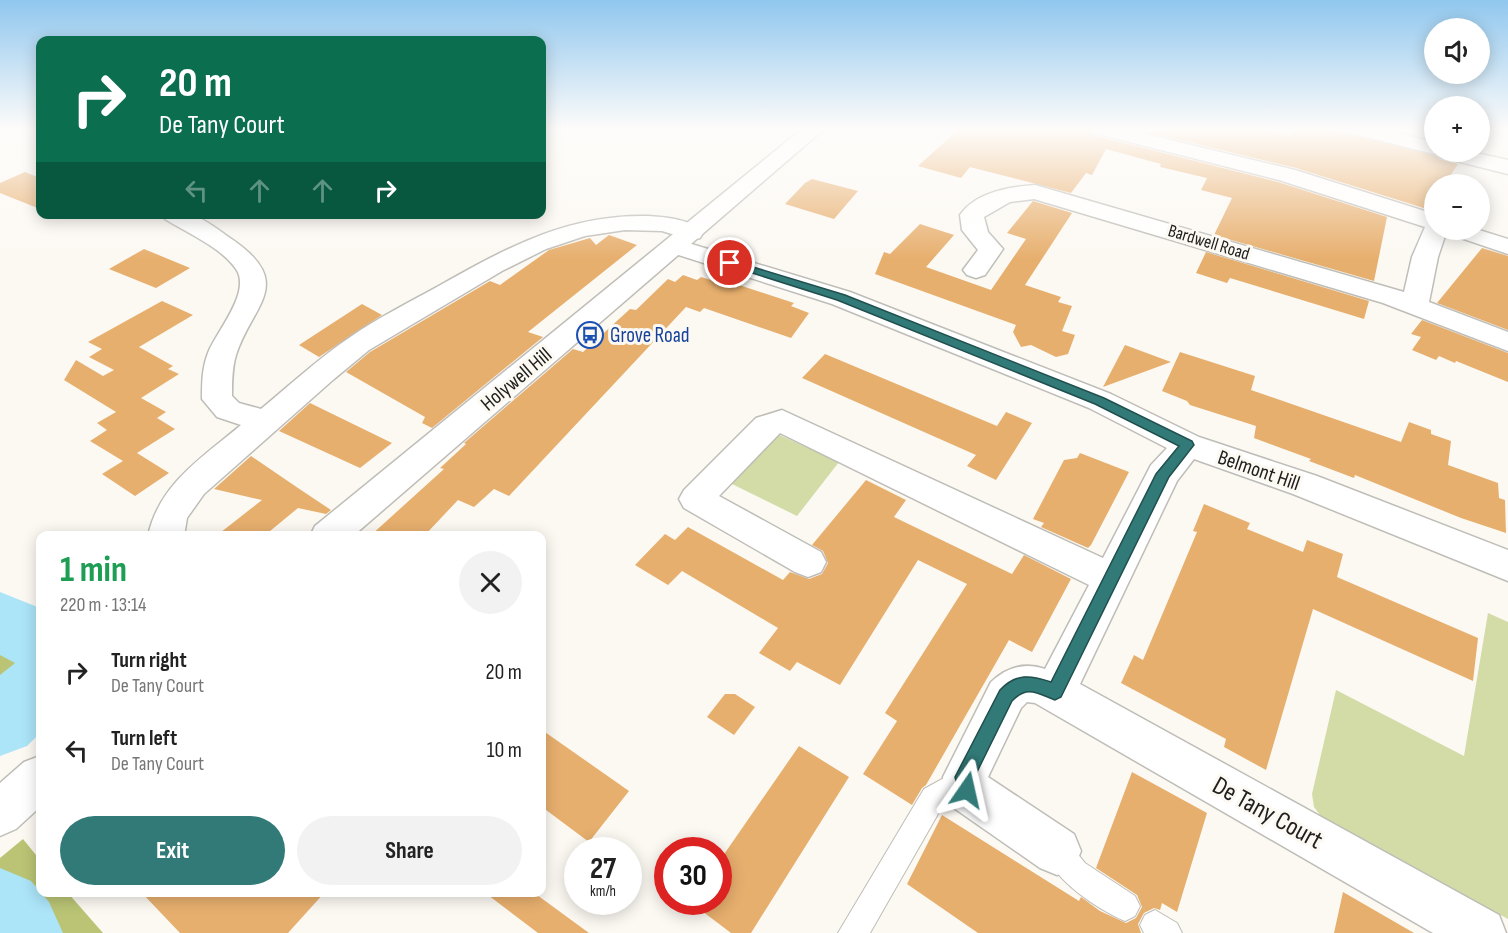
<!DOCTYPE html>
<meta charset="utf-8">
<style>
:root{--surface:#fff;--page:#f2f2f2;--text:#222;--muted:#767676;--accent:#317a78}
body{margin:0;font-family:"Sofia Sans Condensed",sans-serif;background:var(--page);color:var(--text);height:100vh;display:flex;flex-direction:column;font-size:22px;white-space:nowrap}
*{box-sizing:border-box;margin:0}
p{font-size:20px;color:var(--muted)}
.icon{flex:none;width:33px;height:33px;fill:none;stroke:currentColor;stroke-width:2;stroke-linecap:round;stroke-linejoin:round}
.map{position:relative;flex:1;overflow:hidden}
.details{position:absolute;left:36px;top:531px;width:510px;height:366px;display:flex;flex-direction:column;background:var(--surface);border-radius:12px;box-shadow:0 3px 15px #0003}
.details>*{flex:none}
.top-card{position:absolute;left:36px;top:36px;width:510px;height:183px;border-radius:12px;box-shadow:0 3px 15px #0003;background:#0b6e4f;color:#fff;overflow:hidden}
.buttons{position:absolute;left:1424px;top:18px;display:grid;gap:12px}
.buttons a{display:grid;place-items:center;width:66px;height:66px;border-radius:50%;background:var(--surface);box-shadow:0 3px 15px #0003;font-size:30px}
.speed{position:absolute;left:564px;top:837px;display:flex;gap:12px;font-size:30px;font-weight:700;text-align:center}
.speed>*{display:grid;place-content:center;width:78px;height:78px;border-radius:50%;background:var(--surface);box-shadow:0 3px 15px #0003;line-height:1}
.speed small{font-size:15px;font-weight:400}
.speed .limit{border:9px solid #d22;background:#fff;color:#111}
.pin{position:absolute;display:grid;place-items:center;width:51px;height:51px;color:#fff;margin:-26px;border:3px solid #fff;border-radius:50%;box-shadow:0 2px 6px #0007}
.me{position:absolute;width:66px;margin:-33px;rotate:11deg;stroke-linejoin:round;filter:drop-shadow(0 0 4px #0008)}
.turn{display:flex;align-items:center;gap:21px;height:126px;padding:0 24px;font-size:27px}
.turn .icon{width:78px;height:78px;stroke-width:2.5}
.turn b{display:block;font-size:42px;line-height:51px}
.lanes{display:flex;align-items:center;height:57px;padding:0 24px;background:#0003;justify-content:center;gap:30px;direction:ltr}
.lanes .off{opacity:.35}
.round{display:grid;place-items:center;flex:none;width:63px;height:63px;border-radius:32px;background:var(--page)}
.head{display:flex;align-items:center;justify-content:space-between;height:102px;padding:0 24px}
h1{font-size:36px;font-weight:700;line-height:45px;color:#1e9e55}
.primary-button{display:flex;gap:12px;margin-top:auto;padding:12px 24px}
.primary-button a{flex:1;height:69px;border-radius:36px;background:var(--accent);color:#fff;font-size:24px;font-weight:700;line-height:69px;text-align:center}
.primary-button a+a{background:var(--page);color:var(--text)}
ul{padding:0;list-style:none}
li{display:flex;align-items:center;gap:18px;height:78px;padding:0 24px}
li div{flex:1}
li b{display:block;font-size:22px}
li em{font-style:normal}
.map>svg:first-child{display:block}
.green{fill:#d3dba6}
.forest{fill:#bac474}
.lines{fill:none;stroke-linecap:round;stroke-linejoin:round}
.river{fill:#ace4f8;fill-rule:evenodd}
.building{fill:#e7af6e}
.service-casing{stroke:#bfbdb7;stroke-width:2}
.minor-casing{stroke:#bfbdb7;stroke-width:3}
.primary-casing{stroke:#bfbdb7;stroke-width:3}
.service{fill:#fff;fill-rule:evenodd}
.minor{fill:#fff;fill-rule:evenodd}
.primary{fill:#fff;fill-rule:evenodd}
.route{fill:#317a78;stroke:#204f4e;stroke-width:1.5}
.labels{text-anchor:middle;stroke-width:6;stroke-linejoin:round;paint-order:stroke}
.far-street-label{font-size:18px;fill:#21201e;stroke:#fcf9f3}
.transit-label{font-size:21px;fill:#164399;stroke:#fcf9f3;text-anchor:start}
.street-label{font-size:21px;fill:#21201e;stroke:#fcf9f3}
.near-street-label{font-size:26px;fill:#21201e;stroke:#fcf9f3}
</style>
<div class="map">
<svg width="1508" height="933" viewBox="0 0 1508 933">
<rect width="100%" height="100%" fill="#fcf9f3"/>
<path class="green" d="M773 432 839 462 797 516 728 482Z
M1488 613 1508 622V919L1323 819 1314 807 1312 794 1336 690 1464 756Z"/>
<path class="forest" d="M0 621 40 642V702L0 755Z
M23 839 40 860V892L68 893 103 933H0V858Z"/>
<g class="lines">
<path class="river" d="M0 592 40 608V733L27 746 0 756V675L15 663 0 655Z
M0 868 31 881 49 902 63 933H0Z"/>
</g>
<path class="building" d="M959 129H1089L1093 135 1278 182 1387 217 1374 281 1214 235 1232 198 1201 190 1207 178 1160 167 1161 164 1106 149 1092 175 1086 173 1071 193 970 167 961 178 918 166Z
M1134 129H1257L1291 135V129H1329L1437 156 1439 159 1458 164 1445 184H1434V203L1430 210 1296 168Z
M25 172 40 178V209L0 193V183Z
M812 179 858 191 834 219 785 204 805 183Z
M1033 201 1072 213 1025 285 1061 297 1058 302 1072 306 1062 331 1075 335 1068 354 1056 357 1031 345 1021 347 1013 332 1016 325 875 274 884 252 890 254 920 224 954 235 926 267 991 290 1026 239 1007 233Z
M609 235 637 245 528 332 543 337 432 428 422 423 425 417 346 372 370 352 490 281 500 285 549 250 590 238 596 245Z
M1482 248 1508 256V330L1437 303Z
M144 249 190 268 156 288 109 269Z
M1206 252 1369 301 1364 319 1230 278 1227 283 1196 273Z
M683 275 697 280 701 277 736 288 739 285 794 303 791 306 809 313 791 338 704 308 700 312 686 307 509 496 494 489 474 507 458 500 424 536H370L444 469 440 468 466 444 464 443 573 349 583 352 630 309 636 310 668 279 675 282Z
M162 301 193 315 139 347 173 366 168 369 179 374 141 398 166 412 157 418 175 429 137 453 169 473 135 496 102 474 123 461 90 441 107 430 97 423 116 412 64 380 76 360 103 376 114 370 89 357 102 349 88 342Z
M362 304 382 315 319 357 299 345Z
M1422 320 1508 353V382L1456 361 1455 363 1439 356 1436 360 1412 350 1421 337 1411 334Z
M1125 345 1171 362 1103 387Z
M1180 352 1255 376 1251 390 1401 442 1409 422 1431 430V434L1451 441 1448 465 1498 483 1499 498 1505 500 1506 533 1461 518 1355 475 1354 478 1309 461 1311 459 1254 438 1256 426 1190 405 1187 401 1162 391Z
M825 354 997 426 1006 412 1032 423 996 480 967 466 976 455 802 378Z
M310 403 392 443 360 468 279 431Z
M1080 453 1129 472 1091 545 1088 548 1041 527 1044 523 1033 519 1064 460 1077 458Z
M251 456 298 488 331 510 326 514 298 508 264 536H216L262 500 214 489Z
M866 480 906 500 894 517 1012 574 1024 555 1071 579 1032 652 1009 640 926 785 922 788 912 805 863 774 897 721 885 713 967 584 918 560 840 685 797 662 790 671 759 653 778 628 704 584 682 571 668 585 635 565 665 534 675 540 688 527 783 580 790 572 809 579 822 574 828 563 823 551 812 545Z
M1204 504 1250 523 1247 529 1303 552 1307 540 1343 554 1337 577 1478 638 1473 681 1313 609 1266 770 1224 747 1226 739 1121 683 1134 655 1143 660 1197 532 1193 531Z
M725 694H735L755 707 734 735 707 717Z
M542 730 629 791 589 842 542 807Z
M799 746 849 777 751 933H731L690 902H718V863Z
M1132 772 1207 813 1177 912 1162 903 1160 910 1154 908 1144 913 1138 924 1141 933H978L907 884 942 815 1079 901 1081 897 1100 911 1126 923 1136 918 1142 907 1137 895 1096 868Z
M141 892H325L288 933H180Z
M484 892H533L589 933H538Z
M1343 892 1414 933H1334Z"/>
<g class="lines">
<defs>
<path id="service" d="M967 777 976 781 980 790 976 799C965 804 952 801 942 807L870 933H838L924 789 944 778Z
M1057 837 1067 841 1085 863 1135 896 1140 906 1135 916 1125 921C1095 908 1056 881 1043 851L1047 841Z
M1155 910 1177 923 1182 933H1144L1140 925 1145 915Z"/>
<path id="minor" d="M1091 129H1125L1295 170 1434 214V230H1479L1508 239V254L1446 233 1438 257 1429 302 1508 332V351L1383 303 1034 199 1010 202 984 217 988 232 1003 249 985 275 976 278 967 275 963 270 978 250 962 230 960 215C976 192 1009 187 1035 185L1404 292 1412 257 1425 227 1279 180 1094 133Z
M1347 129H1381L1434 142V152H1472L1508 160V174L1440 157 1438 153 1434 154 1350 133Z
M162 214C170 214 181 213 189 214 203 217 221 232 233 240 296 284 252 305 236 355 232 368 232 382 232 396L239 403 261 409C290 385 318 359 349 338 379 317 412 301 444 283 510 246 570 214 648 216 664 217 693 219 703 233L700 238 691 240 662 231 625 230 585 236 546 249 502 271 369 350 334 379 204 494 187 518 184 536H148C159 484 203 457 241 425L217 417 202 399C202 384 202 368 208 353 216 332 252 292 236 269 221 247 187 233 165 219Z
M675 239 850 292 1111 394 1199 437 1317 476 1508 550V581L1293 494 1194 459 1177 481 1080 684 1499 915 1506 933H1433L1035 703 1027 702 1021 708 988 777 1074 834 1081 851 1074 868 1057 875 1040 868 951 806 945 790 943 777 991 682C1007 667 1025 662 1045 669L1089 585 780 433 719 496 821 552 826 562 821 572 808 577 795 572 684 508 679 499 684 490 756 418 782 410 1103 558 1151 465 1167 448 1089 408 832 304 666 251 663 246 666 241Z"/>
<path id="primary" d="M802 129H824L353 536H310L315 526Z
M40 756V807L16 829 0 836V783L24 762Z"/>
</defs>
<use href="#service" class="service-casing"/>
<use href="#minor" class="minor-casing"/>
<use href="#primary" class="primary-casing"/>
<use href="#service" class="service"/>
<use href="#minor" class="minor"/>
<use href="#primary" class="primary"/>
</g>
<linearGradient id="sky" x2="0" y2="1"><stop stop-color="#90c7ee"/><stop offset="0.5" stop-color="#fefcfa"/><stop offset="1" stop-color="#fefcfa" stop-opacity="0"/></linearGradient>
<rect width="1508" height="259" fill="url(#sky)"/>
<path class="route" d="M730 260 845 295 1104 398 1192 441 1194 445 1169 477 1061 697 1055 700C1037 693 1027 685 1012 701L974 778 976 790 973 797 967 799 960 797 955 777 1000 690C1016 673 1031 675 1051 682L1156 474 1179 446 1095 404 837 300 727 265 725 263Z"/>
<defs>
<symbol id="bus-ring" viewBox="-11 -11 22 22"><circle r="9.5" fill="#fcf9f3" stroke="#1a4fb4" stroke-width="1.5"/><path d="M-5-6H5V4H4V6H2V4H-2V6H-4V4H-5ZM-3.5-4V0h7V-4ZM-3.5 1.2v1.5H-2V1.2ZM2 1.2v1.5H3.5V1.2Z" fill="#1a4fb4"/></symbol>
</defs>
<g fill-rule="evenodd">
<use href="#bus-ring" x="575" y="320" width="30" height="30"/>
</g>
<g class="labels">
<g class="far-street-label">
<text transform="translate(1209 242) rotate(17)" y="6">Bardwell Road</text>
</g>
<g class="transit-label">
<text x="610" y="342">Grove Road</text>
</g>
<g class="street-label">
<text transform="translate(516 379) rotate(-40)" y="7">Holywell Hill</text>
<text transform="translate(1259 470) rotate(19)" y="7">Belmont Hill</text>
</g>
<g class="near-street-label">
<text transform="translate(1268 812) rotate(29)" y="9">De Tany Court</text>
</g>
</g>
</svg>
<div class="buttons">
<a><svg class="icon" aria-label="sound" viewBox="0 0 24 24"><path d="M4 9h4l5-4v14l-5-4H4zM17 9q2 3 0 6"/></svg></a>
<a>+</a>
<a>−</a>
</div>
<div class="speed"><div>27<small>km/h</small></div><div class="limit">30</div></div>
<div class="pin" style="left:730px;top:263px;background:#d93025"><svg class="icon" aria-label="arrive" viewBox="0 0 24 24"><path d="M6 21V4h12l-3 4 3 4H6"/></svg></div>
<svg class="me" style="left:967px;top:790px" viewBox="-20 -20 40 40"><path d="M0-17L14 15 0 8-14 15z" fill="#317a78" stroke="#fff" stroke-width="4"/></svg>
<div class="top-card">
<div class="turn"><svg class="icon" aria-label="right" viewBox="0 0 24 24"><path d="M7 20v-9h11M14 6l5 5-5 5"/></svg><div><b>20 m</b>De Tany Court</div></div>
<div class="lanes"><svg class="icon off" aria-label="left" viewBox="0 0 24 24"><path d="M17 20v-9H6M10 6l-5 5 5 5"/></svg><svg class="icon off" aria-label="ahead" viewBox="0 0 24 24"><path d="M12 20V5M6 11l6-6 6 6"/></svg><svg class="icon off" aria-label="ahead" viewBox="0 0 24 24"><path d="M12 20V5M6 11l6-6 6 6"/></svg><svg class="icon" aria-label="right" viewBox="0 0 24 24"><path d="M7 20v-9h11M14 6l5 5-5 5"/></svg></div>
</div>
<section class="details">
<div class="head"><div><h1>1 min</h1><p>220 m · 13:14</p></div><a class="round"><svg class="icon" aria-label="close" viewBox="0 0 24 24"><path d="M6 6l12 12M18 6L6 18"/></svg></a></div>
<ul>
<li><svg class="icon" aria-label="right" viewBox="0 0 24 24"><path d="M7 20v-9h11M14 6l5 5-5 5"/></svg><div><b>Turn right</b><p>De Tany Court</p></div><em>20 m</em></li>
<li><svg class="icon" aria-label="left" viewBox="0 0 24 24"><path d="M17 20v-9H6M10 6l-5 5 5 5"/></svg><div><b>Turn left</b><p>De Tany Court</p></div><em>10 m</em></li>
</ul>
<div class="primary-button"><a>Exit</a><a>Share</a></div>
</section>
</div>
